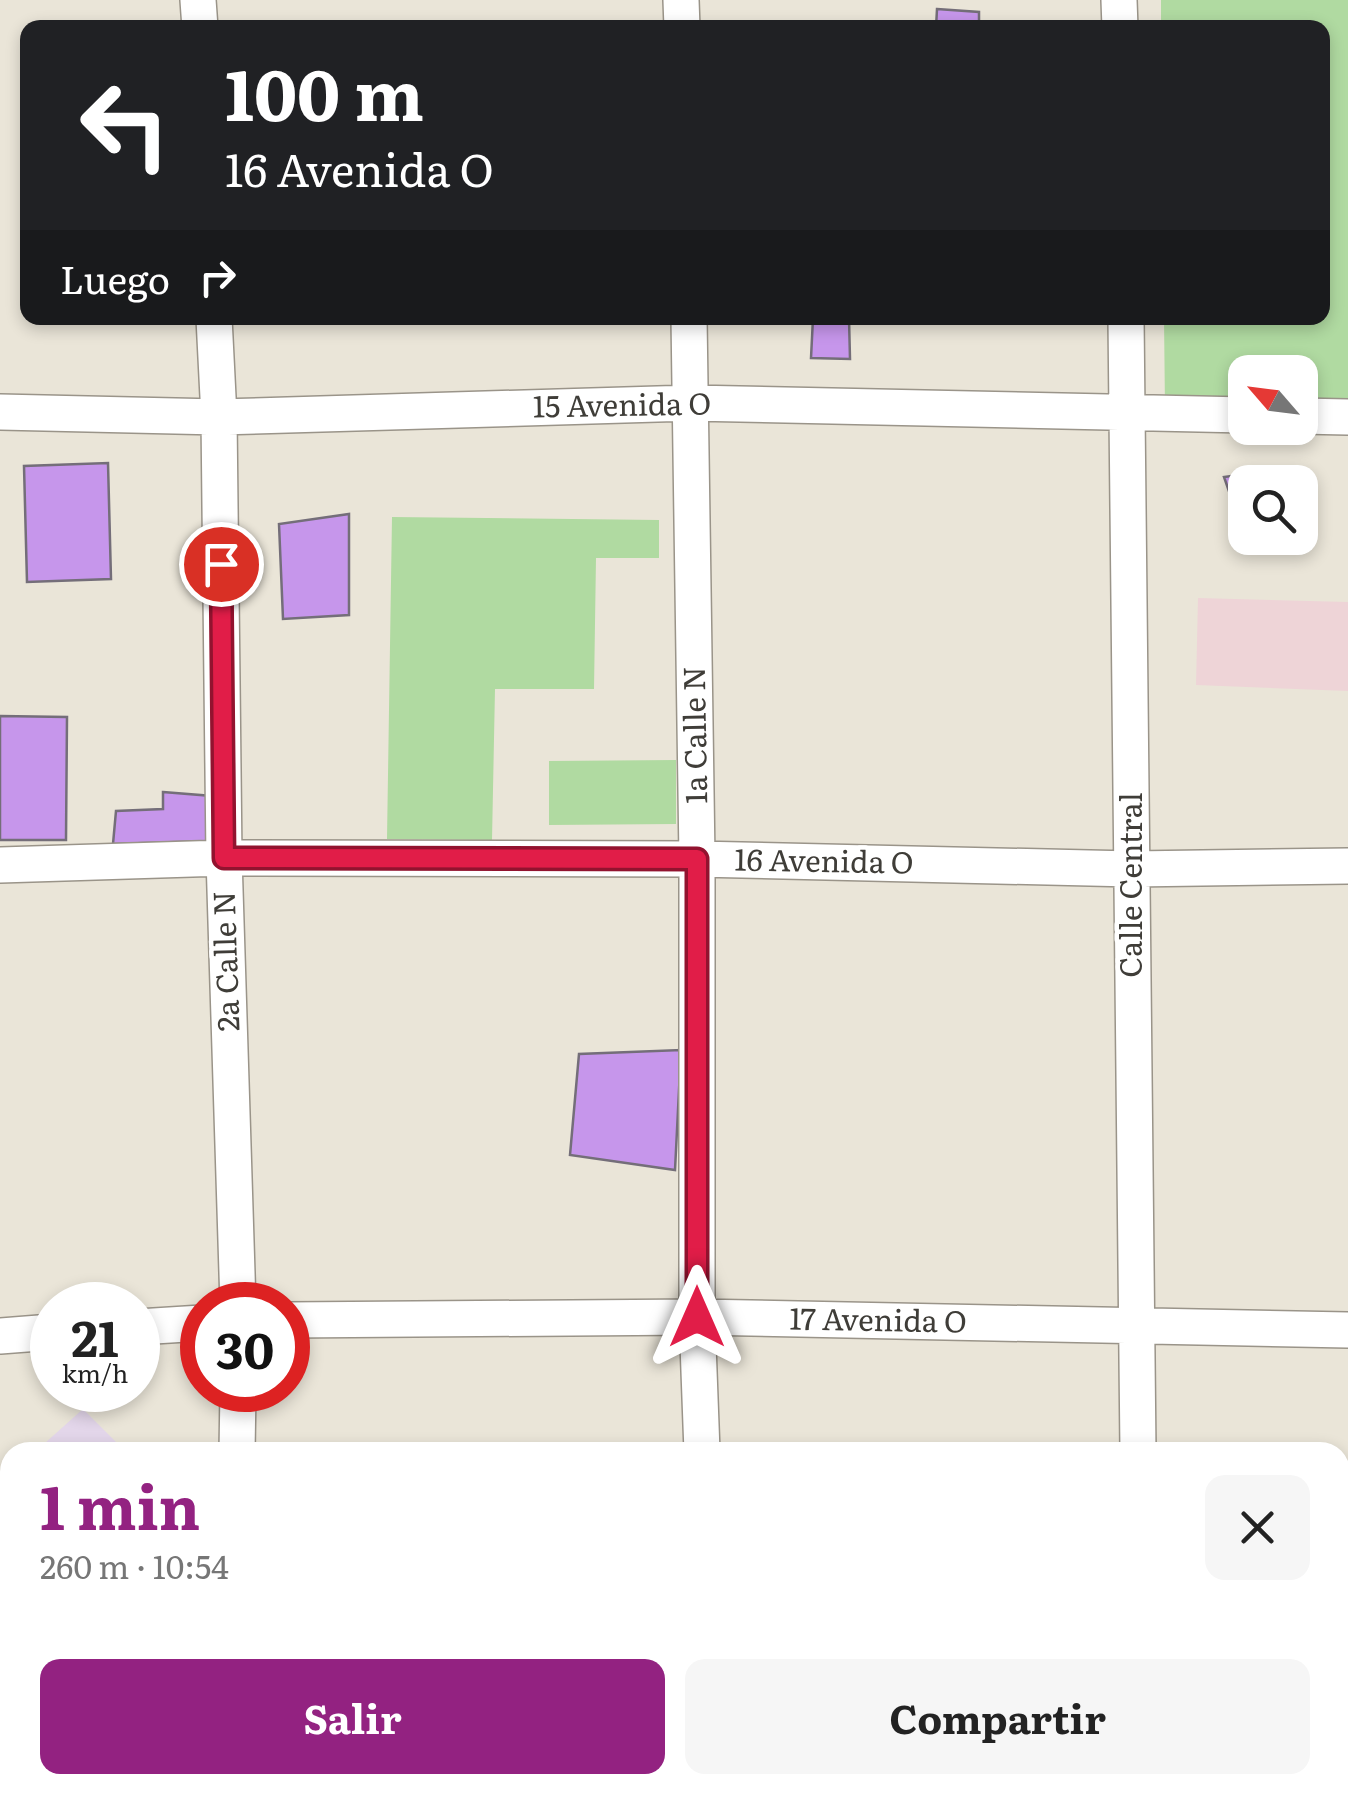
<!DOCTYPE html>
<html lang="es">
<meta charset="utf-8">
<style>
:root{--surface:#fff;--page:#f6f6f6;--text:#222;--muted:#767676;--accent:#932281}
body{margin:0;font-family:Literata,serif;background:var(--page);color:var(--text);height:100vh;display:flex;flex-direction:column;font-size:38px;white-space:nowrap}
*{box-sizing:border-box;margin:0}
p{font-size:32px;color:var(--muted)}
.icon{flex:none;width:55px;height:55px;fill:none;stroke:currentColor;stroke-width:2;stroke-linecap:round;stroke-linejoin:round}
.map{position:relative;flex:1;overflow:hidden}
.drawer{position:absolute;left:0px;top:1442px;width:1350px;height:352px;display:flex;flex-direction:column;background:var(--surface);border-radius:30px 30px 0 0;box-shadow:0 5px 15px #0003}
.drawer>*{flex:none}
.top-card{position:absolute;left:20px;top:20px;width:1310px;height:305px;border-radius:20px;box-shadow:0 5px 15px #0003;background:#202124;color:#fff;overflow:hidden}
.needle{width:65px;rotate:298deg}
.tools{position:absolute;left:1228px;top:355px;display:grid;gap:20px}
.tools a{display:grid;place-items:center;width:90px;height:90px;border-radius:20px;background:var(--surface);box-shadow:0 5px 15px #0003;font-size:50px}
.speed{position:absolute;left:30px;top:1282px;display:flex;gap:20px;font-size:50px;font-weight:700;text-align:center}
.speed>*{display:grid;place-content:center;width:130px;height:130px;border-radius:50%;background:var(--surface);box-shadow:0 5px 15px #0003;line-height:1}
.speed small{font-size:25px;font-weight:400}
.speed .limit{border:15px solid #d22;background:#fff;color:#111}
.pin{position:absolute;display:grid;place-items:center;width:85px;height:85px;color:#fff;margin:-42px;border:5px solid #fff;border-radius:50%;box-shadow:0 2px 10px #0007}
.me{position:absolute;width:110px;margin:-55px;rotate:0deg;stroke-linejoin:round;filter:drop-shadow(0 0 8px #0008)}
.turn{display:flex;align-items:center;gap:35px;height:210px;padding:0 40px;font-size:45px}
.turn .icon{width:130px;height:130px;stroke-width:2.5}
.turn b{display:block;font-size:70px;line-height:85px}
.then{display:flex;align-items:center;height:95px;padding:0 40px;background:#0003;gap:20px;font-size:38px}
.round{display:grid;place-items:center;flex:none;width:105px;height:105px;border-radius:20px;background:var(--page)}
.summary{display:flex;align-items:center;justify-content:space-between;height:170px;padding:0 40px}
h1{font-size:60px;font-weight:700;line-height:75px;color:var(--accent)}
.primary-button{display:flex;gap:20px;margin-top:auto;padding:20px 40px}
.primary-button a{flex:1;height:115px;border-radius:20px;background:var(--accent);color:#fff;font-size:40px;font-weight:700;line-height:115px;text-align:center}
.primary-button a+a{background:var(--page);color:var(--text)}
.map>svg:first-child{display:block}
.commercial{fill:#e3d6ea}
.industrial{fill:#eed4d7}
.green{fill:#b0daa1}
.building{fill:#c696eb;stroke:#746e79;stroke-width:2.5}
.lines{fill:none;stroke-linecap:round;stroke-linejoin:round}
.minor-casing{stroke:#9a9489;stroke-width:38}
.minor{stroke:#fff;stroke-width:35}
.route-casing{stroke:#92132f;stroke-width:25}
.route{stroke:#e11d48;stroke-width:18}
.labels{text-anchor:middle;stroke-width:9;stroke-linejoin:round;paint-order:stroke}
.street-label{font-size:30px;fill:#3f3d38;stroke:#fff}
</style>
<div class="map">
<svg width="1348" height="1793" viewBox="0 0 1348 1793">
<rect width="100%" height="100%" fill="#eae5d8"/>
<path class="commercial" d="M83 1409 126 1452H35Z
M10 1475V1692L0 1701V1484Z"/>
<path class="industrial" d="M1198 598 1348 602V691L1196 685Z"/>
<path class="green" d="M1161 0H1348V413L1300 412V372H1245V411L1165 409 1164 318H1322V28L1161 27Z
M392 517 659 520V558H596L594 689H495L492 840 387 839Z
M676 760V824L549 825V761Z"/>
<path class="building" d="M937 9 979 12V28H936Z
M813 318H849L850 359 811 358Z
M108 463 111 579 27 582 24 466Z
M1291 468 1293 482H1245V518L1238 517 1224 477Z
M349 514V615L283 619 279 524Z
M0 716 67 717 66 840H0Z
M163 792 212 796 209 841 113 844 116 811 163 809Z
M681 1050 675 1170 570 1155 579 1054Z"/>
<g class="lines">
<defs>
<path id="minor" d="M198 0 200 28
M681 0 682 28
M1119 0 1120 28
M214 318 219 417 224 858 238 1305
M689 318 697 859V1317L702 1452
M1126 318 1138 1452
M0 412 219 417 691 403 1245 415
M1300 416 1348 417
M0 865 224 858 697 859 1132 869 1348 866
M288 1320 697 1317 1348 1330
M138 1327 202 1323
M0 1336 52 1332
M237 1452 238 1390
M718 1785 720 1793
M1145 1785V1793
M233 1793V1785"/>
</defs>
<use href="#minor" class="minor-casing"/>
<use href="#minor" class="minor"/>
</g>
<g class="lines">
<defs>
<path id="route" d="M221 564 224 858 697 859V1317"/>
</defs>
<use href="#route" class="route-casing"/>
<use href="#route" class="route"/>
</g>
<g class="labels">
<g class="street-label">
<text transform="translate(622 406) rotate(-1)" y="10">15 Avenida O</text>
<text transform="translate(696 735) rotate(-91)" y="10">1a Calle N</text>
<text transform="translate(824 862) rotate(1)" y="10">16 Avenida O</text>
<text transform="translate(1132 885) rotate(-90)" y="10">Calle Central</text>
<text transform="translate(227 961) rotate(-92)" y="10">2a Calle N</text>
<text transform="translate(878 1321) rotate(1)" y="10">17 Avenida O</text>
</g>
</g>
</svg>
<div class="tools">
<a><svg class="needle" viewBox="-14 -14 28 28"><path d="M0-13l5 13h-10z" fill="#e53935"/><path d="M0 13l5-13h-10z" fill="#767676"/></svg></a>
<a><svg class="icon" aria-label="search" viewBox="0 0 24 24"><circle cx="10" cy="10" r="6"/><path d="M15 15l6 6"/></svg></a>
</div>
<div class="speed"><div>21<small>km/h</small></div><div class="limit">30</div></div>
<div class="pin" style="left:221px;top:564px;background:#d93025"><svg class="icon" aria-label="arrive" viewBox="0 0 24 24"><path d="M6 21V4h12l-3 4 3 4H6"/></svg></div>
<svg class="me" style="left:697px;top:1317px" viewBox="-20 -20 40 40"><path d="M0-17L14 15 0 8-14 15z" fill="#e11d48" stroke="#fff" stroke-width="4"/></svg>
<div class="top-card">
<div class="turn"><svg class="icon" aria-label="left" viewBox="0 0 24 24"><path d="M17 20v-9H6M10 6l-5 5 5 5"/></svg><div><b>100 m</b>16 Avenida O</div></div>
<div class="then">Luego<svg class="icon" aria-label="right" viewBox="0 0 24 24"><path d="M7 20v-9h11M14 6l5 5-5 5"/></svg></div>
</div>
<section class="drawer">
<div class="summary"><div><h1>1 min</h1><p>260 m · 10:54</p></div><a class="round"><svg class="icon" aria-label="close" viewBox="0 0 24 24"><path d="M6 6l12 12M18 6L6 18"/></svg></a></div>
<div class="primary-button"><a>Salir</a><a>Compartir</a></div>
</section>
</div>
